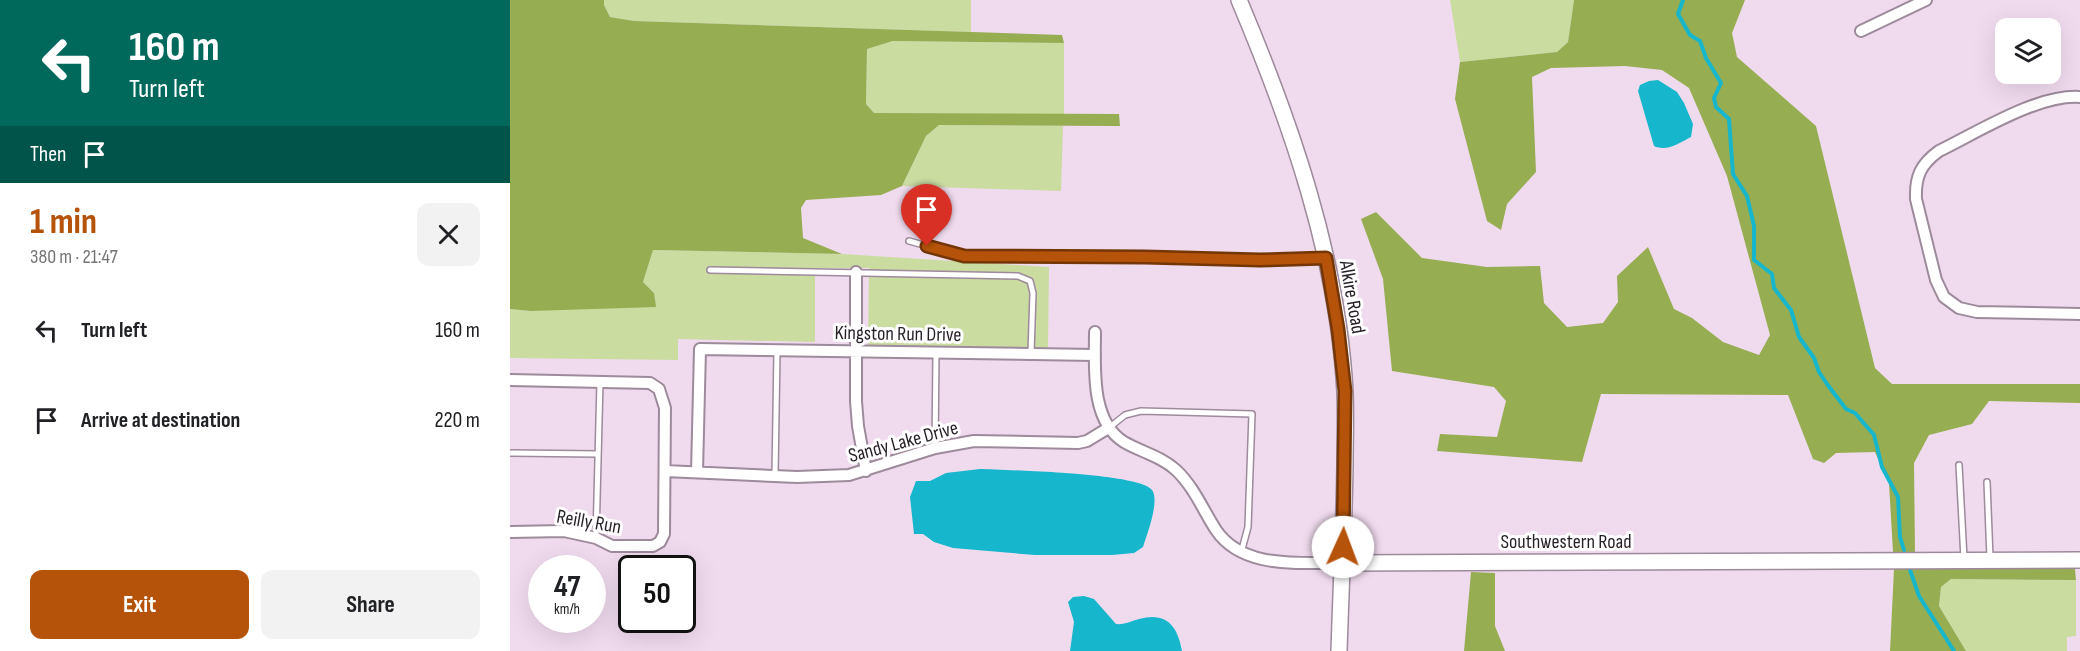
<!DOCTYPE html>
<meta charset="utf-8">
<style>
:root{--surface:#fff;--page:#f2f2f2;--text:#202124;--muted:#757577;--accent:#b45309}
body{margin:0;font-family:"Sofia Sans Condensed",sans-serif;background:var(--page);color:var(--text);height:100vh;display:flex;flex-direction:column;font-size:22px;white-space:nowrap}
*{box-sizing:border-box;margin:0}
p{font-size:20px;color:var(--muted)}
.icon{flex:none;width:33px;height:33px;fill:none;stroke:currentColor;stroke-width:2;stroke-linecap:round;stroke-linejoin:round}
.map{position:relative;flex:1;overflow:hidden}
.panel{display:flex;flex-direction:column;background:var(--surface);width:510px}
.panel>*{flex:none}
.top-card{background:#00695c;color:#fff;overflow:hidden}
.controls{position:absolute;left:1485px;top:18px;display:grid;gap:12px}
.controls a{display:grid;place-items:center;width:66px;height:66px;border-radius:12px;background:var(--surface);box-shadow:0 6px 24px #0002;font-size:30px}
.speed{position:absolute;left:18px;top:555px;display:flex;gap:12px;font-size:30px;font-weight:700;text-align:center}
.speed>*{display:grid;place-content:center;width:78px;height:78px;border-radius:50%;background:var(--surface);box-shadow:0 6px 24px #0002;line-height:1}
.speed small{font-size:15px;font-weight:400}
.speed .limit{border:3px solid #111;border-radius:9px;background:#fff;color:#111}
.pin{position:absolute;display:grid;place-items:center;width:51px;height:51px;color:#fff;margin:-62px -26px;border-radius:50% 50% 50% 0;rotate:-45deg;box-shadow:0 0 6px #0007}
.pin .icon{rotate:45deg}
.me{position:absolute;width:66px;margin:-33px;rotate:2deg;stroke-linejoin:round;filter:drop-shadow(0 0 4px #0008)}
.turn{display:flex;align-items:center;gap:21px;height:126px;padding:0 30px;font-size:27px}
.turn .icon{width:78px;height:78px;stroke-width:2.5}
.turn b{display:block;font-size:42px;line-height:51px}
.then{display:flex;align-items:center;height:57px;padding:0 30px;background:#0003;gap:12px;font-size:22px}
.round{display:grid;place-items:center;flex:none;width:63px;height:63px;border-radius:12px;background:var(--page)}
.head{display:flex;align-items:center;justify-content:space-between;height:102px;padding:0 30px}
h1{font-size:36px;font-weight:700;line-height:45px;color:var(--accent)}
.button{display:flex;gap:12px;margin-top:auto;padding:12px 30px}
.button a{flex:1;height:69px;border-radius:12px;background:var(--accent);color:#fff;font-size:24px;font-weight:700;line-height:69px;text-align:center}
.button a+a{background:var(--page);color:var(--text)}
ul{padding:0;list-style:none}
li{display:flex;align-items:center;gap:18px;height:90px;padding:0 30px}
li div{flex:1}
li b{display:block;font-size:22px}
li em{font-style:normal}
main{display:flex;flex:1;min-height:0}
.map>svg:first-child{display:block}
.green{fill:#cbdca1}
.forest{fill:#96ad52}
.water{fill:#16b6cc}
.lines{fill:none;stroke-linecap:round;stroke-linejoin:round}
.stream{stroke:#16b6cc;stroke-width:4}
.lane-casing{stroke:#9d8a9b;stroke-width:8}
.street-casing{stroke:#9d8a9b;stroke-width:14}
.secondary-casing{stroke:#9d8a9b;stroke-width:18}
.lane{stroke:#fff;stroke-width:5}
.street{stroke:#fff;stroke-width:10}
.secondary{stroke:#fff;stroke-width:15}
.route-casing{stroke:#753606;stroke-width:15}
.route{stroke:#b45309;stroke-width:10}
.labels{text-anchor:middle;stroke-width:6;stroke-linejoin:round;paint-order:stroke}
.street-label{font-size:20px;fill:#261f26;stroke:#fff}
</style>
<main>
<section class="panel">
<div class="top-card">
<div class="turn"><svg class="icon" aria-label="left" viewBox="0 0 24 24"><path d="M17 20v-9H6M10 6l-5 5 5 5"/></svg><div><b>160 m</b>Turn left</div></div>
<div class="then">Then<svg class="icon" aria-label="arrive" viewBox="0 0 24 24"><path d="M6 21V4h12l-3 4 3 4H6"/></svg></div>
</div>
<div class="head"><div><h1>1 min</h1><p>380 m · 21:47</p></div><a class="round"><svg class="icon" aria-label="close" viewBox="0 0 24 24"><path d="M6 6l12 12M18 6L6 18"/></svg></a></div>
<ul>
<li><svg class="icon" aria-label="left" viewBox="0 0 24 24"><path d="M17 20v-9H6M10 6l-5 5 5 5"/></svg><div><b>Turn left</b></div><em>160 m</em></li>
<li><svg class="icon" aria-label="arrive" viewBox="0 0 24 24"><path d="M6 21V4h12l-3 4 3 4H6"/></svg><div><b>Arrive at destination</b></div><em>220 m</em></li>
</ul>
<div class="button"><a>Exit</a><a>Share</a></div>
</section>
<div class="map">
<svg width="1570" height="651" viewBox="0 0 1570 651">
<rect width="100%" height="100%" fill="#f0dbee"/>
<path class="green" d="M94 0H461V32L124 21 100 17 94 5Z
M940 0H1064L1058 42 1047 52 950 62Z
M383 41 554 43V114L364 113 356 104 357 49Z
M429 125 553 126 551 191 392 186 416 136Z
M143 250 332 254 539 267 538 348 358 345 359 268H305V342L168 339V360L0 358V309L21 311 144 293 133 282Z
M1441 579 1566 580V636L1557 637V651H1456L1429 606 1431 587Z"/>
<path class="forest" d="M0 0H94V5L100 17 124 21 552 35 554 43 383 41 357 49 356 104 364 113 609 114 610 126 429 125 416 136 392 186 371 195 296 200 291 208 293 238 332 254 143 250 133 282 144 293 146 307 21 311 0 309Z
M1064 0H1235L1222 33 1227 57 1306 126 1365 368 1382 384H1570V403L1479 401 1462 424 1419 435 1404 463 1405 553 1383 552 1379 483 1365 452 1326 453 1314 463 1303 459 1278 395 1091 394 1072 462 927 451 930 434 987 437 996 401 984 387 882 371 873 279 851 219 866 212 912 258 977 267 1030 266 1034 303 1057 327 1093 323 1108 302 1107 276 1138 247 1164 309 1182 318 1213 342 1249 355 1260 335 1217 176 1179 88 1152 70 1115 66 1041 68 1022 77 1026 172 997 204 991 230 977 221 945 99 950 62 1047 52 1058 42Z
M1384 569H1565L1566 580 1441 579 1431 587 1429 606 1456 651H1380Z
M961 572 985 573V626L995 651H954Z"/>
<path class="water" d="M1148 80 1167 92 1174 103 1183 124 1181 137C1169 143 1157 152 1144 146L1128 91 1130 85 1139 81Z
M470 469C496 470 630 473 642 490 650 501 637 534 633 547L624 553 602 555H525L443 548 424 542 413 534H404L400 497 406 481H420L436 473Z
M574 596 584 599 606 624C615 625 621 621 629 619 657 611 668 627 672 651H560L564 622 558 602 563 597Z"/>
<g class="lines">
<path class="stream" d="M1173 0 1168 14 1180 35 1190 41 1196 58 1211 83 1204 98 1206 107 1219 119 1223 174 1237 196 1244 226V260L1262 274 1264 288 1281 310 1289 337 1304 358 1309 372 1317 384 1336 409 1345 413 1364 435 1372 467 1388 497 1390 537 1394 550
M1400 570 1409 596 1444 651"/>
<defs>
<path id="lane" d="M399 241 454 256 635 257 750 260 814 258
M200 270 508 276 520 281 523 293 521 353
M600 427 615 415 631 411 742 414 738 527 731 553
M425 448 426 353
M0 453 88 454
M1449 465 1454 559
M265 475 267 351
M1477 482 1480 558
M86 538 90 382"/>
<path id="street" d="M1351 31 1416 0
M1570 97C1528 94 1468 132 1429 151 1411 164 1405 176 1406 199L1426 280 1434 297 1449 308 1467 312 1570 314
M346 272V401L348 426 356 471
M585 332C585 367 580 421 614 442 631 452 651 456 666 470 684 487 693 510 706 530 733 570 790 562 833 563
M0 380 140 383 149 389 155 408 154 534 150 542 143 546H102L86 538 54 531 0 532
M155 471 287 477 339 475 425 448 464 441 568 443 577 441 600 427
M187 472 190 349 585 355"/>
<path id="secondary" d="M729 0C781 123 828 258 835 392 836 417 835 441 835 465 834 527 831 589 829 651
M833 563 1570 560"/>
</defs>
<use href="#lane" class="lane-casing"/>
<use href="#street" class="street-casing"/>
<use href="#secondary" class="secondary-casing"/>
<use href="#lane" class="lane"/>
<use href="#street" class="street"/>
<use href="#secondary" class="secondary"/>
</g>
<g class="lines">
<defs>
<path id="route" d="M417 246 454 256 635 257 750 260 816 258 828 329 835 391 833 547"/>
</defs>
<use href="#route" class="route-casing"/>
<use href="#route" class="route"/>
</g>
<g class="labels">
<g class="street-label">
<text transform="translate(843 297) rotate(80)" y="7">Alkire Road</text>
<text transform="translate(388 333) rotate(1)" y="7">Kingston Run Drive</text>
<text transform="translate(393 441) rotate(-15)" y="7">Sandy Lake Drive</text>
<text transform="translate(79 521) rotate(10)" y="7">Reilly Run</text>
<text x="1056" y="548">Southwestern Road</text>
</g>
</g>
</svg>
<div class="controls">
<a><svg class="icon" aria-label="layers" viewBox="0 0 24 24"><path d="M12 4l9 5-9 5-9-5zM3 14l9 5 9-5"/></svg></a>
</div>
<div class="speed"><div>47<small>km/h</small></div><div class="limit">50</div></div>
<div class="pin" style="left:417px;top:246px;background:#d93025"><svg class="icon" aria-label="arrive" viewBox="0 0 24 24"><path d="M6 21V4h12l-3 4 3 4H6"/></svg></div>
<svg class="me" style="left:833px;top:547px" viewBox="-20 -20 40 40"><circle r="19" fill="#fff"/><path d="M0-13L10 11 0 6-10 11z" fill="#b45309"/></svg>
</div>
</main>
